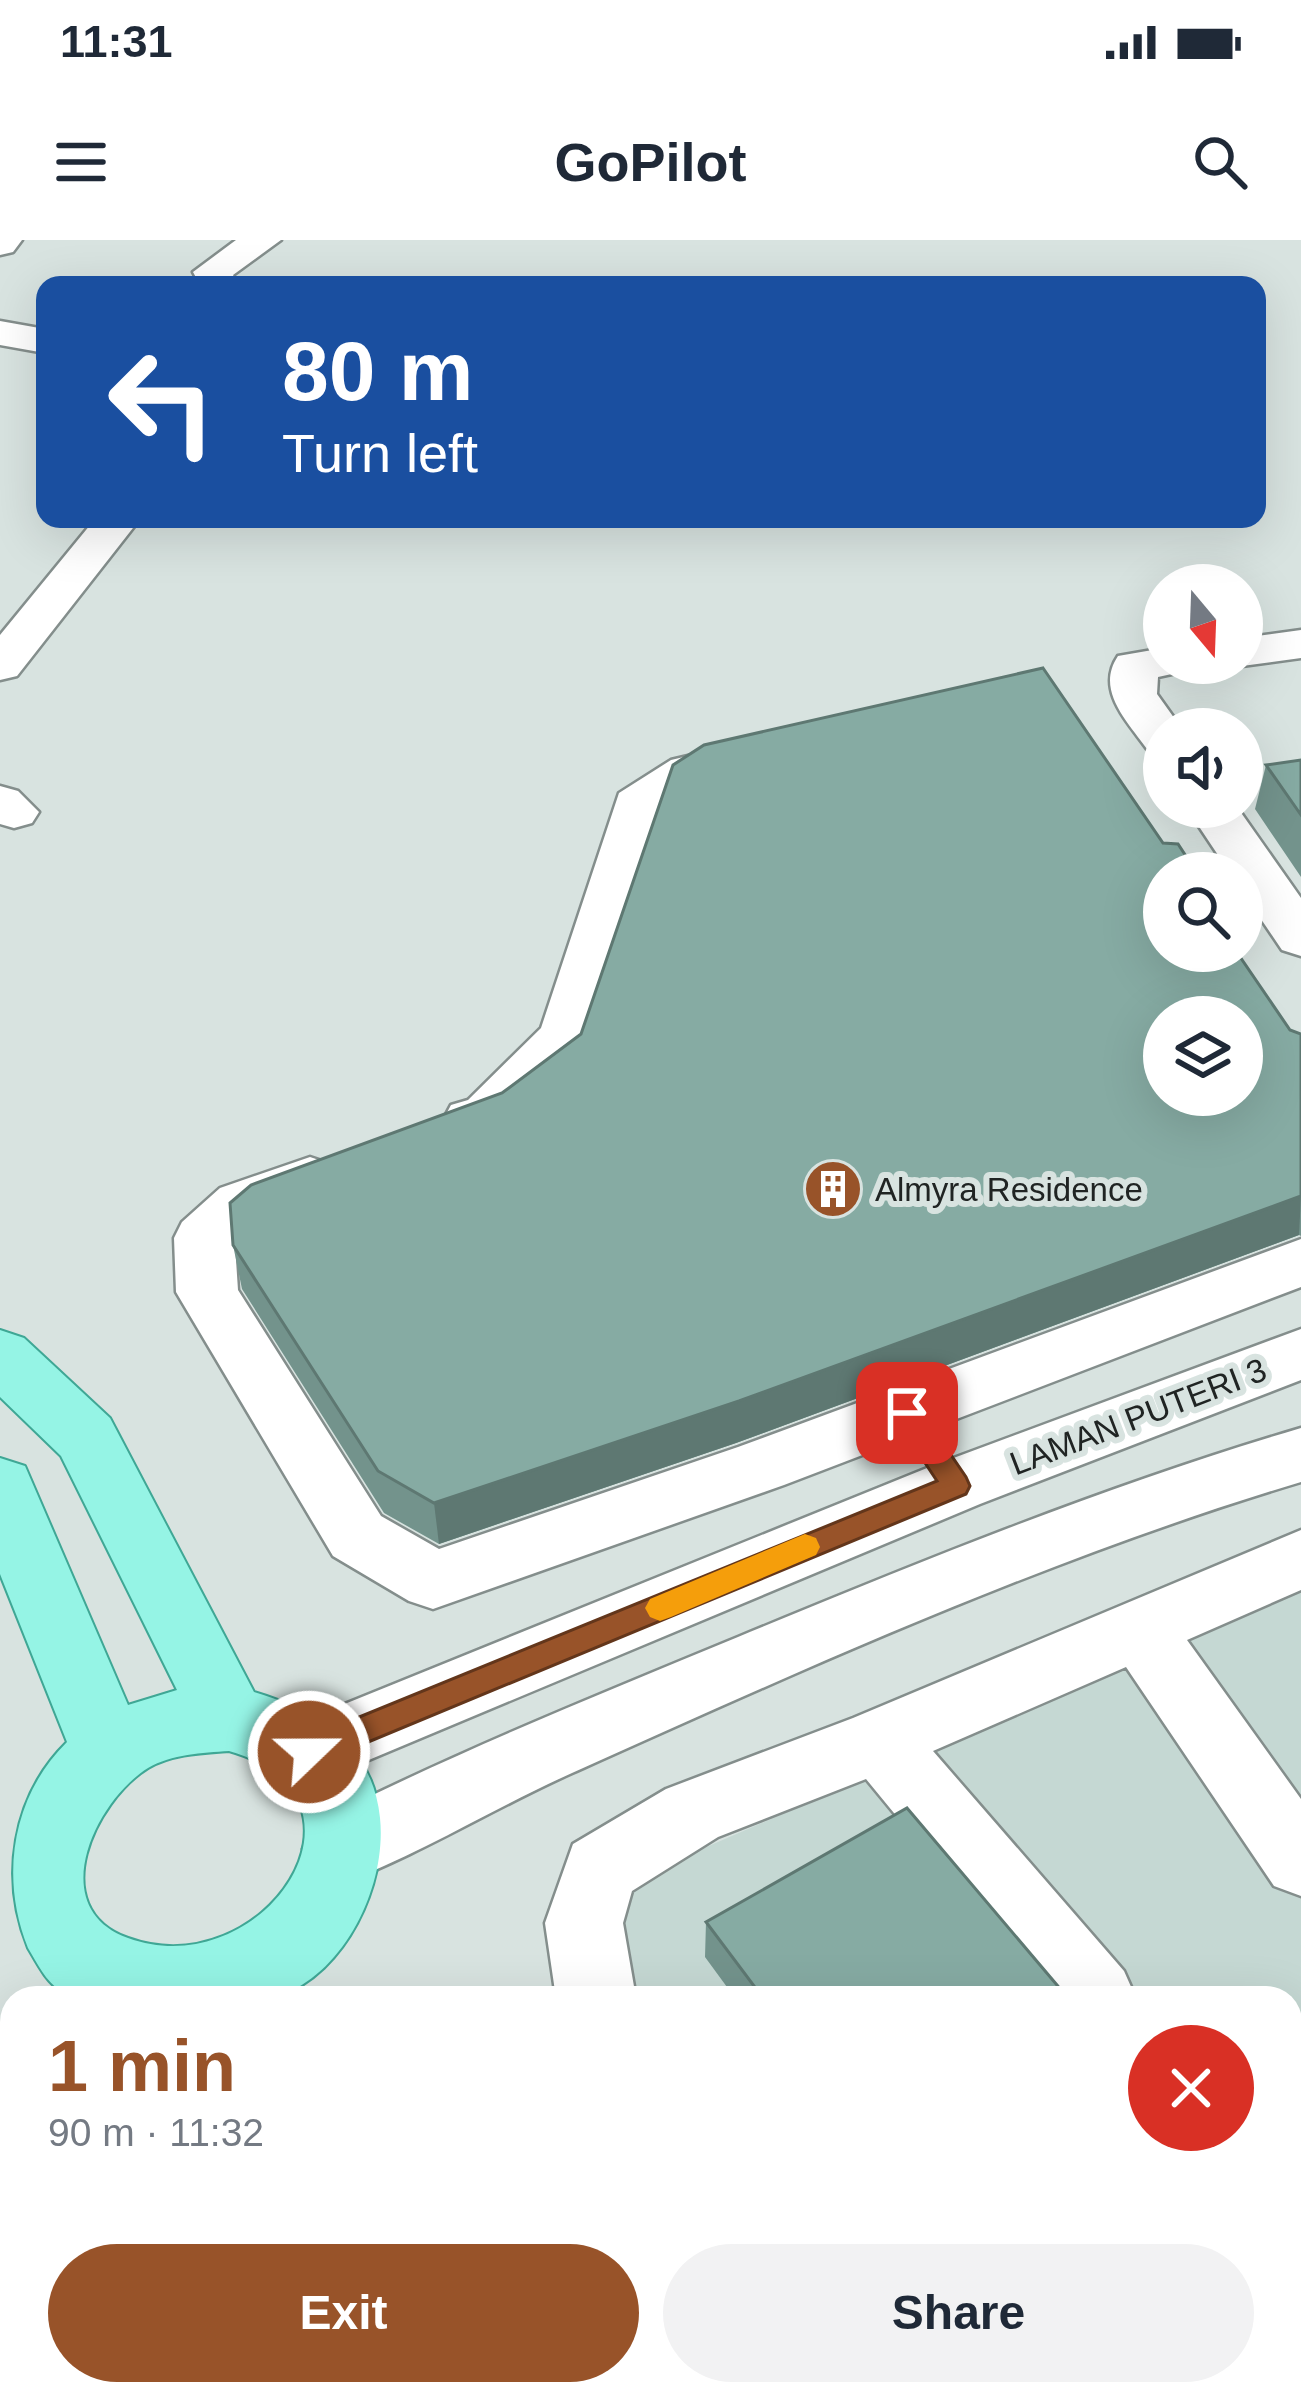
<!DOCTYPE html>
<meta charset="utf-8">
<style>
:root{--surface:#fff;--page:#f2f2f3;--text:#1f2937;--muted:#747a83;--accent:#985329}
body{margin:0;font-family:Arial,sans-serif;background:var(--page);color:var(--text);height:100vh;display:flex;flex-direction:column;font-size:45px;white-space:nowrap}
*{box-sizing:border-box;margin:0}
p{font-size:39px;color:var(--muted)}
.icon{flex:none;width:66px;height:66px;fill:none;stroke:currentColor;stroke-width:2;stroke-linecap:round;stroke-linejoin:round}
.map{position:relative;flex:1;overflow:hidden}
.panel{position:absolute;left:0px;top:1746px;width:1302px;height:420px;display:flex;flex-direction:column;background:var(--surface);border-radius:36px 36px 0 0;box-shadow:0 12px 48px #0002}
.panel>*{flex:none}
.guide{position:absolute;left:36px;top:36px;width:1230px;height:252px;border-radius:24px;box-shadow:0 12px 48px #0002;background:#1a4fa0;color:#fff;overflow:hidden}
.needle{width:78px;rotate:161deg}
.controls{position:absolute;left:1143px;top:324px;display:grid;gap:24px}
.controls a{display:grid;place-items:center;width:120px;height:120px;border-radius:50%;background:var(--surface);box-shadow:0 12px 48px #0002;font-size:60px}
.pin{position:absolute;display:grid;place-items:center;width:102px;height:102px;color:#fff;margin:-51px;border-radius:24px;box-shadow:0 6px 18px #0006}
.me{position:absolute;width:132px;margin:-66px;rotate:68deg;stroke-linejoin:round;filter:drop-shadow(0 0 9px #0008)}
.turn{display:flex;align-items:center;gap:42px;height:252px;padding:0 48px;font-size:54px}
.turn .icon{width:156px;height:156px;stroke-width:2.5}
.turn b{display:block;font-size:84px;line-height:102px}
.round{display:grid;place-items:center;flex:none;width:126px;height:126px;border-radius:63px;background:var(--page)}
.head{display:flex;align-items:center;justify-content:space-between;height:204px;padding:0 48px}
h1{font-size:72px;font-weight:800;line-height:90px;color:var(--accent)}
.cta{display:flex;gap:24px;margin-top:auto;padding:24px 48px}
.cta a{flex:1;height:138px;border-radius:72px;background:var(--accent);color:#fff;font-size:48px;font-weight:800;line-height:138px;text-align:center}
.cta a+a{background:var(--page);color:var(--text)}
.status{display:flex;justify-content:space-between;align-items:center;height:84px;padding:0 60px;background:var(--surface);direction:ltr}
.status svg{height:33px;fill:currentColor}
header{display:flex;justify-content:space-between;align-items:center;height:156px;padding:0 48px;background:var(--surface);font-size:54px;font-weight:800}
.map>svg:first-child{display:block}
.built{fill:#c5d8d3}
.lines{fill:none;stroke-linecap:round;stroke-linejoin:round}
.minor-casing{stroke:#848e8c;stroke-width:5}
.major-casing{stroke:#3fa795;stroke-width:4}
.minor{fill:#fff;fill-rule:evenodd}
.major{fill:#95f4e5;fill-rule:evenodd}
.wall{fill:#73938c}
.shaded-wall{fill:#5e7872}
.building{fill:#86aba3;stroke:#5e7872;stroke-width:3;fill-rule:evenodd}
.route{fill:#985329;stroke:#63361b;stroke-width:3}
.slow{fill:#f59e0b}
.labels{text-anchor:middle;stroke-width:12;stroke-linejoin:round;paint-order:stroke}
.poi-label{font-size:33px;fill:#202423;stroke:#d8e3e0;text-anchor:start}
.street-label{font-size:33px;fill:#202423;stroke:#d8e3e0}
</style>
<div class="status"><b>11:31</b><svg viewBox="0 0 49 12"><path d="M0 12V9h3v3zM5 12V6h3v6zM10 12V3h3v9zM15 12V0h3v12zM26 1h20v11H26zM47 4h2v5h-2z"/></svg></div>
<header><svg class="icon" aria-label="menu" viewBox="0 0 24 24"><path d="M4 6h16M4 12h16M4 18h16"/></svg>GoPilot<svg class="icon" aria-label="search" viewBox="0 0 24 24"><circle cx="10" cy="10" r="6"/><path d="M15 15l6 6"/></svg></header>
<div class="map">
<svg width="1301" height="2166" viewBox="0 0 1301 2166">
<rect width="100%" height="100%" fill="#d8e3e0"/>
<path class="built" d="M1301 1349V2166H952L943 2154H1290V1758H639L623 1737 619 1645Z"/>
<g class="lines">
<defs>
<path id="minor" d="M0 0H22L13 12 0 15Z
M236 0H281L233 35 238 45H200L193 32Z
M0 81 45 89V113L0 105Z
M95 279H140L17 436 0 440V395Z
M1301 390V418L1242 426 1229 423H1242V398Z
M1164 408V423H1187L1181 432 1158 437 1157 454 1182 489H1164V514L1147 509C1127 481 1095 450 1118 416Z
M743 503 761 507 768 518 761 529 706 542 660 572 595 796 587 810C550 847 510 912 451 895L443 880 451 865 468 860 541 788 619 553 671 520Z
M0 546 18 551 39 572 32 583 14 588 0 584Z
M1186 567H1237L1301 658V716L1282 710 1242 651V633H1230Z
M310 917 331 924 340 939 331 954 262 980 235 1005 238 1050 381 1276 439 1309 738 1207 1301 999V1047L784 1245 433 1369 409 1361 333 1316 176 1052 174 998 182 982 220 948Z
M1301 1089V1140L980 1264 309 1545 283 1535 272 1512 283 1489 932 1226Z
M1301 1188V1242C1051 1317 810 1426 572 1533 494 1568 420 1614 341 1644L314 1634 303 1609 314 1584C452 1514 595 1456 738 1397 924 1320 1108 1245 1301 1188Z
M1301 1290V1350L1187 1400 1301 1559V1656L1274 1646 1126 1427 933 1511 1124 1731 1136 1758H1046L866 1539 718 1597 632 1651 623 1683 636 1758H556L545 1683 573 1604 666 1549 853 1478Z
M1290 1945 1301 1949V2042L1290 2038Z
M851 2154H944L949 2166H856Z"/>
<path id="major" d="M0 1090 24 1098 110 1178 254 1452C318 1471 373 1506 380 1578 387 1644 346 1733 279 1756 252 1766 191 1758 160 1758 131 1758 88 1766 61 1751 46 1742 37 1723 28 1708 0 1639 11 1557 67 1502L0 1334V1218L25 1226 128 1465 177 1450 61 1216 0 1157ZM229 1511C391 1557 263 1747 128 1698 44 1668 95 1561 148 1528 172 1514 202 1513 229 1511Z
M245 2154H337L341 2166H249Z
M377 2154H472L476 2166H382Z"/>
</defs>
<use href="#minor" class="minor-casing"/>
<use href="#major" class="major-casing"/>
<use href="#minor" class="minor"/>
<use href="#major" class="major"/>
</g>
<path class="wall" d="M1301 520V637L1255 569 1266 525Z
M1164 633 1290 790 1301 794V996L1299 995 736 1203 439 1304 384 1273 242 1049 233 1005 502 853 581 794Z
M706 1682 1068 1758H735L705 1717Z
M1025 2154H1290L1301 2166H1034Z"/>
<path class="shaded-wall" d="M1301 956 1299 995 736 1203 439 1304 434 1263Z"/>
<path class="building" d="M1043 428 1163 603 1178 604 1197 633H1164V711H1236L1290 790 1301 794V956L739 1161 434 1263 378 1231 233 1005 230 963 251 945 502 853 581 794 673 525 704 505ZM1164 777H1242V855H1164Z
M1301 520V575L1266 525Z
M907 1568 1068 1758H763L706 1682Z
M1290 2021 1301 2034V2166H1066L1057 2154H1290Z"/>
<path class="route" d="M907 1162 917 1165 966 1237 970 1246 966 1254 320 1522 309 1526 298 1522 293 1512 298 1502 937 1241 892 1173 897 1165Z"/>
<path class="slow" d="M805 1294 816 1298 820 1307 816 1315 671 1377 660 1381 650 1377 645 1368 650 1359Z"/>
<defs>
<symbol id="building-disc" viewBox="-11 -11 22 22"><circle r="9.5" fill="#985329" stroke="#d8e3e0"/><path d="M-4-6H4V6H1V3H-1V6H-4ZM-2.5-4.3h1.7v1.8h-1.7ZM.8-4.3h1.7v1.8H.8ZM-2.5-1h1.7V.8h-1.7ZM.8-1h1.7V.8H.8Z" fill="#fff"/></symbol>
</defs>
<g fill-rule="evenodd">
<use href="#building-disc" x="800" y="916" width="66" height="66"/>
</g>
<g class="labels">
<g class="poi-label">
<text x="875" y="961">Almyra Residence</text>
</g>
<g class="street-label">
<text transform="translate(1138 1176) rotate(-21)" y="12">LAMAN PUTERI 3</text>
</g>
</g>
</svg>
<div class="controls">
<a><svg class="needle" viewBox="-14 -14 28 28"><path d="M0-13l5 13h-10z" fill="#e53935"/><path d="M0 13l5-13h-10z" fill="#747a83"/></svg></a>
<a><svg class="icon" aria-label="sound" viewBox="0 0 24 24"><path d="M4 9h4l5-4v14l-5-4H4zM17 9q2 3 0 6"/></svg></a>
<a><svg class="icon" aria-label="search" viewBox="0 0 24 24"><circle cx="10" cy="10" r="6"/><path d="M15 15l6 6"/></svg></a>
<a><svg class="icon" aria-label="layers" viewBox="0 0 24 24"><path d="M12 4l9 5-9 5-9-5zM3 14l9 5 9-5"/></svg></a>
</div>
<div class="pin" style="left:907px;top:1173px;background:#d93025"><svg class="icon" aria-label="arrive" viewBox="0 0 24 24"><path d="M6 21V4h12l-3 4 3 4H6"/></svg></div>
<svg class="me" style="left:309px;top:1512px" viewBox="-20 -20 40 40"><circle r="17" fill="#985329" stroke="#fff" stroke-width="3"/><path d="M0-11L8 9 0 5-8 9z" fill="#fff"/></svg>
<div class="guide">
<div class="turn"><svg class="icon" aria-label="left" viewBox="0 0 24 24"><path d="M17 20v-9H6M10 6l-5 5 5 5"/></svg><div><b>80 m</b>Turn left</div></div>
</div>
<section class="panel">
<div class="head"><div><h1>1 min</h1><p>90 m · 11:32</p></div><a class="round" style="background:#d93025;color:#fff"><svg class="icon" aria-label="close" viewBox="0 0 24 24"><path d="M6 6l12 12M18 6L6 18"/></svg></a></div>
<div class="cta"><a>Exit</a><a>Share</a></div>
</section>
</div>
